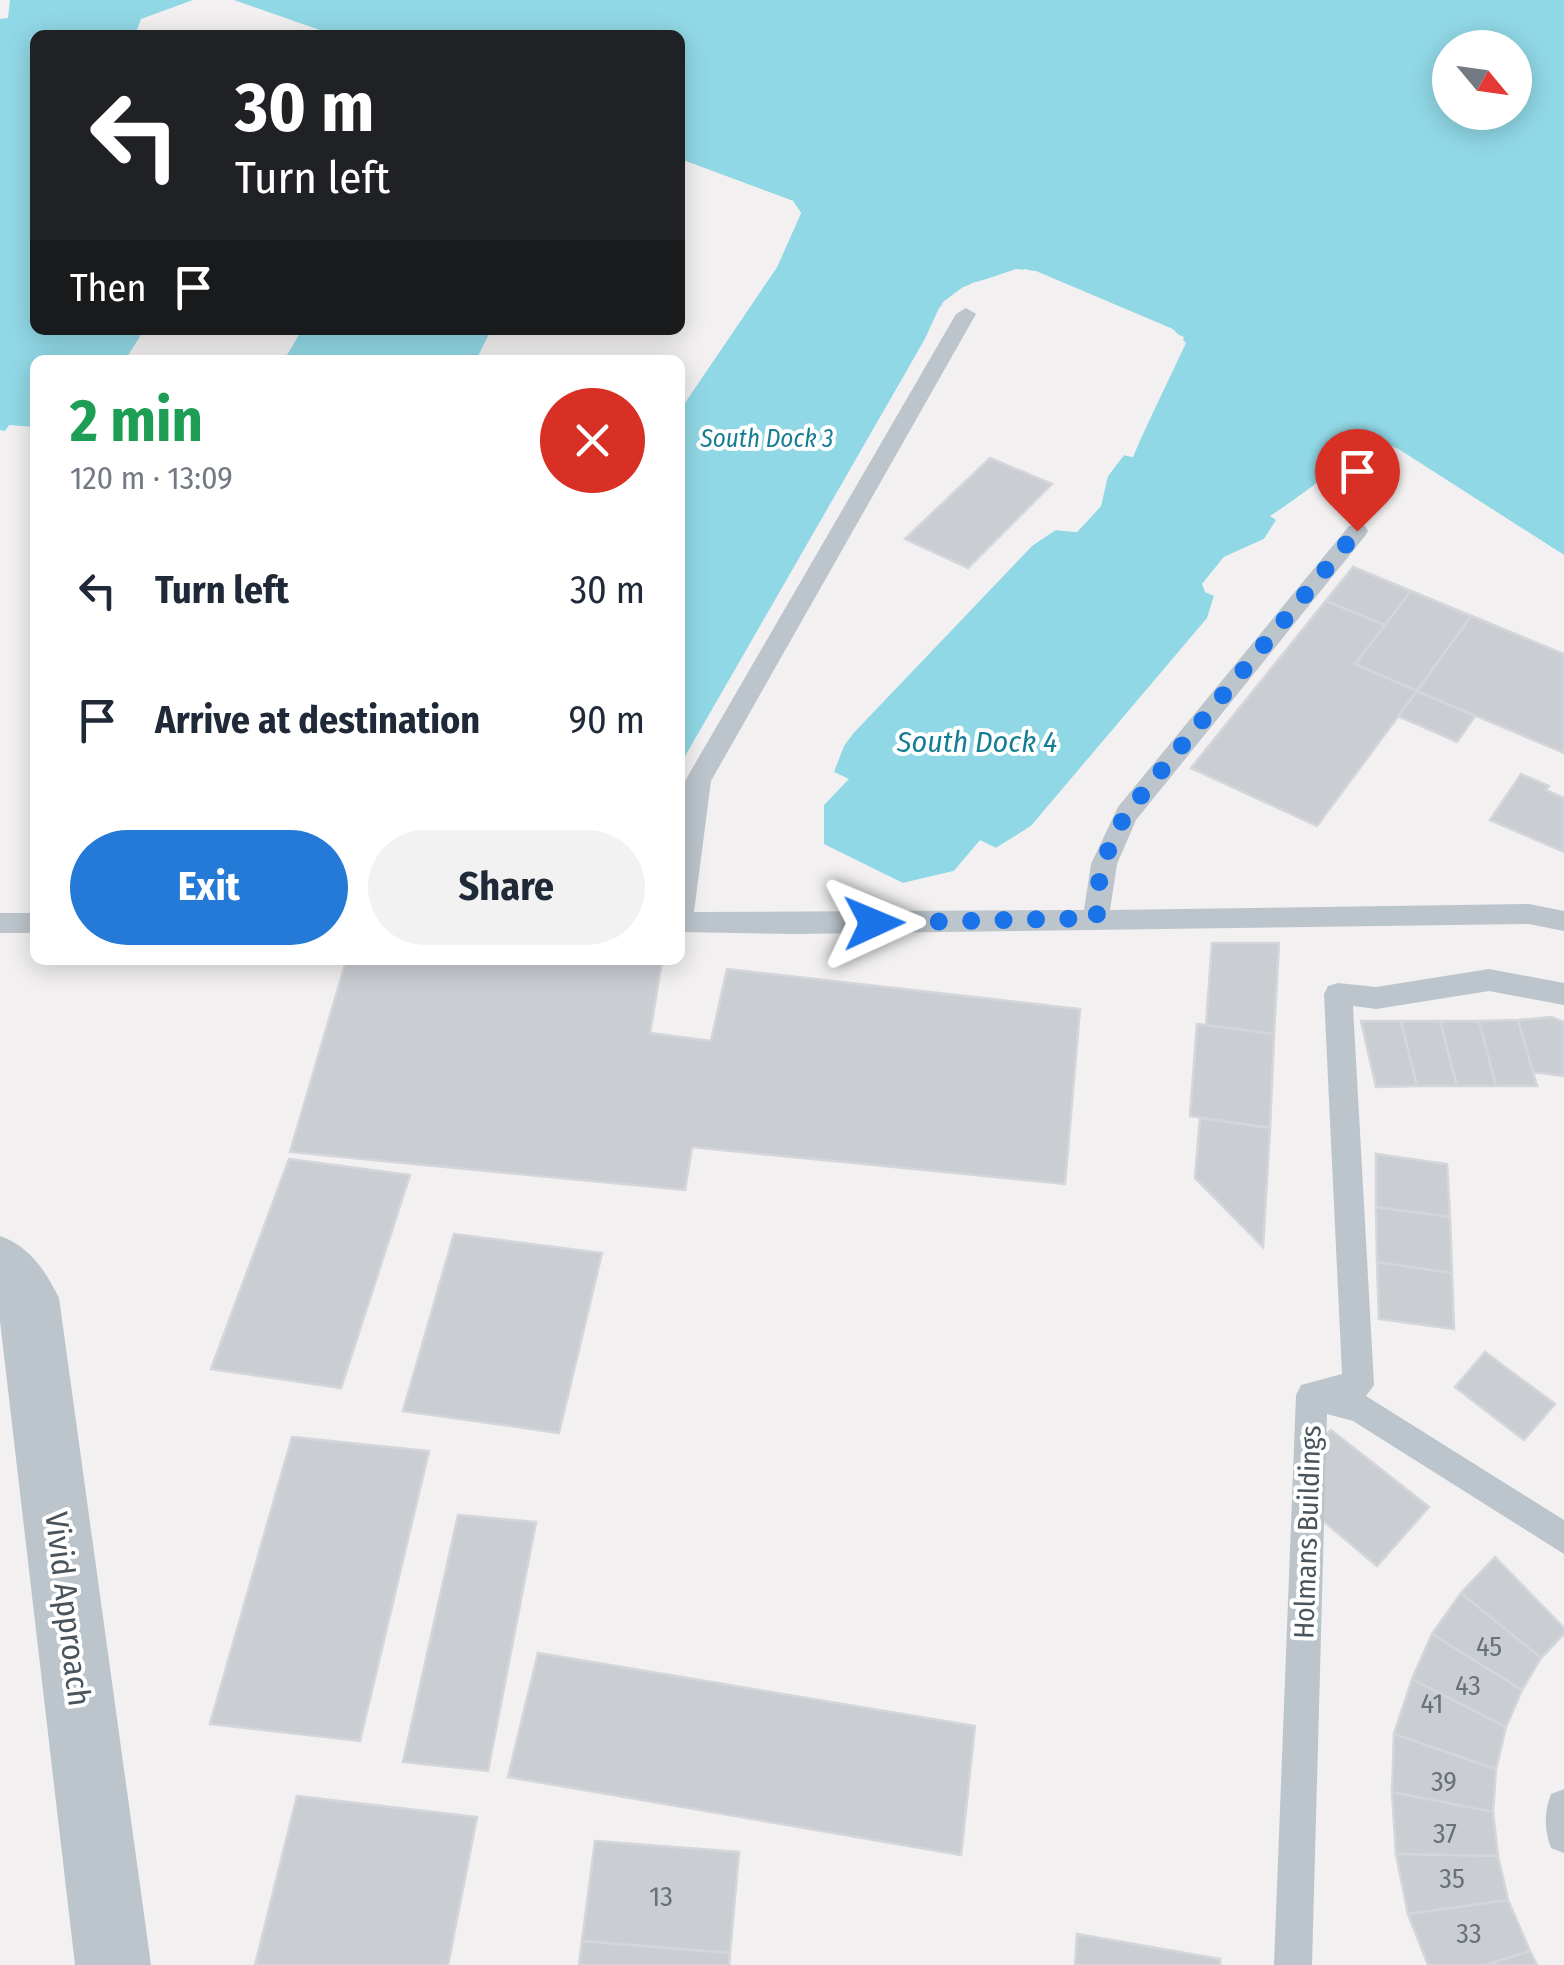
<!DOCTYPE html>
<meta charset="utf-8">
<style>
:root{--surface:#fff;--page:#f2f2f3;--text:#1f2937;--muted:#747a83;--accent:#257ad7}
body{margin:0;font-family:"Fira Sans Condensed",sans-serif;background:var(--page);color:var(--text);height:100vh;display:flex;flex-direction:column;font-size:38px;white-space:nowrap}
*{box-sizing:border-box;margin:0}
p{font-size:32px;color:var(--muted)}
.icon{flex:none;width:55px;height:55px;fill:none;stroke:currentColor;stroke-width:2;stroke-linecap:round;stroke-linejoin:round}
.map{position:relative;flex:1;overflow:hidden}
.side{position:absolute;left:30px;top:355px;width:655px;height:610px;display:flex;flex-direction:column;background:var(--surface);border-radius:15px;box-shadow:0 5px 25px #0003}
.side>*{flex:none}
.hud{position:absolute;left:30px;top:30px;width:655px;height:305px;border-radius:15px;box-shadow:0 5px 25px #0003;background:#202124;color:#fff;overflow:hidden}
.needle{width:65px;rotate:119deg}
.controls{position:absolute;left:1432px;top:30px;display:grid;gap:20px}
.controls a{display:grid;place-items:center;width:100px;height:100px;border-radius:50%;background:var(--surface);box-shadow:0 5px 25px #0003;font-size:50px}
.pin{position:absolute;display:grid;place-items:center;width:85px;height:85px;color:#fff;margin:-102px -42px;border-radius:50% 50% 50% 0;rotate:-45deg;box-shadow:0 0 10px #0007}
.pin .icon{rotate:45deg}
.me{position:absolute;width:110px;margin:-55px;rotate:89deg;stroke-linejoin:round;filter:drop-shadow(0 0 8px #0008)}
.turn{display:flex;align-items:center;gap:35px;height:210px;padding:0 40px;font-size:45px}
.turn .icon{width:130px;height:130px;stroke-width:2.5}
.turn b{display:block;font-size:70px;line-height:85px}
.then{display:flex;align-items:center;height:95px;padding:0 40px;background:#0003;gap:20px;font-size:38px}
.round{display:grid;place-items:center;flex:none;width:105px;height:105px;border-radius:52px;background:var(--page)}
.summary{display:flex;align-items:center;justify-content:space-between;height:170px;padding:0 40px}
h1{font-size:60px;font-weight:700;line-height:75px;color:#1e9e55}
.action{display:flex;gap:20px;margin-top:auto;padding:20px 40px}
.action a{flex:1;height:115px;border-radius:60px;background:var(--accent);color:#fff;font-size:40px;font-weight:700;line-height:115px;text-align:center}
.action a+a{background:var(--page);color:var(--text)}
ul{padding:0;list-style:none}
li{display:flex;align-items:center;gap:30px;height:130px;padding:0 40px}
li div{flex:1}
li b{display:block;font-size:38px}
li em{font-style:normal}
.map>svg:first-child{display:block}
.water{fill:#91d8e6;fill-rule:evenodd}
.pier{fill:#f2f0f0}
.building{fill:#cacdd2;stroke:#d4d6db;stroke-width:2.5}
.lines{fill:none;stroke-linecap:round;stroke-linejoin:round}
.service{fill:#bcc5cc;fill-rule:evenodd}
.minor{fill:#bcc5cc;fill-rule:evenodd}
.route{stroke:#1a73e8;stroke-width:18;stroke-dasharray:0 32.4}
.labels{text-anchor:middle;stroke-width:8;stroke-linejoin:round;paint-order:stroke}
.far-water-label{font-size:25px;font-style:italic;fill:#167e94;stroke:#fff}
.street-label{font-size:28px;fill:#49545c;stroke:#fff}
.near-number-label{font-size:28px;fill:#69727a}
.water-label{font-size:30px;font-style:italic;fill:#167e94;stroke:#fff}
.near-street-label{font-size:32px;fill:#49545c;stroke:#fff}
</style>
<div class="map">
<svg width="1564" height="1965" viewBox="0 0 1564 1965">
<rect width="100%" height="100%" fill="#f2f0f0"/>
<path class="water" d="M10 0H193L141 19 135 35H35V330H144L125 360H35V427L9 425 5 431 0 430V19L8 18Z
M234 0H1564V555L1397 448C1393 447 1385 444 1381 444 1364 446 1292 502 1271 516L1277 520 1264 539 1224 557 1202 584 1214 596 1207 618 1031 826 996 848 980 841 954 871 903 883 824 844 823 805 848 779 834 772 838 754 858 727 1031 546 1056 530 1077 532 1101 506 1103 483 1124 455 1133 457 1184 337 1026 269 972 283 939 308 925 339 680 765V410L777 267 801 213 793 201 680 159V35H334ZM1450 48H1515V112H1450Z
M302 330H491L476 360H284Z"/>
<path class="pier" d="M680 159 793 201 801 213 777 267 680 410V402L772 265 795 214 790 205 680 165Z
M1016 269 1036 271 1173 329 1186 343 1132 457 1124 455 1109 472 1101 506 1077 532 1055 530 1032 546 846 741 834 772 849 779 824 805V844H819V804L840 781 829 772 842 738 1028 542 1054 525 1075 527 1096 504 1104 470 1121 451H1130L1181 342 1171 334 1025 274 974 288 950 300 680 770 925 339 943 302 963 287Z
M1385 444 1564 555V560L1394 452 1378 450 1335 475 1325 486 1280 516 1281 522 1266 543 1227 562 1208 585 1219 595 1211 621 1034 830 998 853 981 846 956 876 924 883H903L954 871 980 840 996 848 1031 826 1207 619 1214 596 1205 592 1202 584 1224 557 1264 539 1276 520 1270 516 1322 482 1332 471Z"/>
<path class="building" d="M990 458 1052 484 968 568 905 539Z
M1353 567 1564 654V753L1417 691 1317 826 1191 768Z
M1353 567 1411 591 1385 625 1326 601Z
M1411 591 1471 616 1417 691 1355 664Z
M1326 601 1385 625 1355 664 1417 691 1317 826 1191 768Z
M1471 616 1564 654V753L1417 691Z
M1417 691 1475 716 1457 742 1398 716Z
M1521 774 1549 786 1546 790 1564 798V852L1490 820Z
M1212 943H1279L1274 1034 1206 1025Z
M346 961H662L650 1033 711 1041 727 969 1080 1009 1065 1184 692 1147 685 1190 290 1152Z
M1551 1017 1564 1022V1076L1533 1072 1518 1020Z
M1518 1020 1537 1086H1496L1479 1021Z
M1361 1021H1401L1417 1086 1376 1087Z
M1401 1021H1440L1457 1086H1417Z
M1440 1021H1479L1496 1086H1457Z
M1197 1024 1274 1034 1270 1128 1190 1116Z
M1200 1118 1270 1128 1263 1247 1195 1178Z
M1376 1154 1447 1164 1450 1217 1376 1207Z
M289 1159 410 1175 341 1388 211 1369Z
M1376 1207 1450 1217 1452 1273 1377 1262Z
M454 1234 602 1253 559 1433 403 1411Z
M1377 1262 1452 1273 1454 1329 1379 1319Z
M1485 1352 1555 1404 1524 1440 1455 1387Z
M1331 1430 1429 1507 1377 1566 1316 1515 1313 1447Z
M292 1437 429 1451 360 1741 210 1724Z
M458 1515 536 1522 488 1771 403 1762Z
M1495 1557 1564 1628V1634L1541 1658 1461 1593Z
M1461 1593 1541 1658 1522 1690 1432 1634Z
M1432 1634 1522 1690 1506 1727 1412 1679Z
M538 1653 975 1726 961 1855 508 1777Z
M1412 1679 1506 1727 1496 1769 1394 1734Z
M1394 1734 1496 1769 1493 1812 1392 1792Z
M1392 1792 1493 1812 1498 1856 1396 1854Z
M297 1796 477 1817 448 1965H255Z
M595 1841 739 1852 730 1953 582 1941Z
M1396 1854 1498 1856 1508 1900 1408 1914Z
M1508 1900 1530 1951 1486 1965H1428L1408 1914Z
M1077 1934 1220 1959V1965H1075Z
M582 1941 730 1953 729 1965H579Z
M1530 1951 1537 1965H1486Z"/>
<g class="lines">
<path class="service" d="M966 308 976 314 711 781 694 912 1084 910 1091 864 1118 807 1349 526H1365L1368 531 1365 536 1136 820 1117 864 1110 910 1529 904 1564 911V931L1529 924 797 934 680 932V818L685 781 956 314Z
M0 913H35V933H0Z
M1489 969 1564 983V1005L1489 991 1376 1009 1353 1006 1374 1385 1366 1396 1564 1520V1554L1353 1421 1327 1414 1312 1965H1274L1296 1395 1301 1385 1342 1374 1324 994 1328 986 1338 983 1376 987Z
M1564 1789V1853L1551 1848C1544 1830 1544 1812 1551 1794Z"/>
<path class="minor" d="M0 1236C29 1246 45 1270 59 1298L151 1965H75L0 1321Z"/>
</g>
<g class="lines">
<path class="route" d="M874 923 1097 918C1095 878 1107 848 1126 814L1357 531"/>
</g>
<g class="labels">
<g class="far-water-label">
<text x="767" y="447">South Dock 3</text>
</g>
<g class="street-label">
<text transform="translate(1307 1532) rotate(-88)" y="10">Holmans Buildings</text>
</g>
<g class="near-number-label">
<text x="1489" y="1656">45</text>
<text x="1468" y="1695">43</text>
<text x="1432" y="1713">41</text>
<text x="1444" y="1791">39</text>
<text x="1445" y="1843">37</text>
<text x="1452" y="1888">35</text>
<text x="661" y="1906">13</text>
<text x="1469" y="1943">33</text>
</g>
<g class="water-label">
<text x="977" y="752">South Dock 4</text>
</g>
<g class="near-street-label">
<text transform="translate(68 1609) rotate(83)" y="11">Vivid Approach</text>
</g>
</g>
</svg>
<div class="controls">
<a><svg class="needle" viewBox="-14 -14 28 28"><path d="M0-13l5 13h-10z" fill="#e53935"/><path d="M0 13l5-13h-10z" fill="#747a83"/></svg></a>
</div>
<div class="pin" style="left:1357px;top:531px;background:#d93025"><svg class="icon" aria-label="arrive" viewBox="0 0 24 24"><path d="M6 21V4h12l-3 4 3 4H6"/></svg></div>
<svg class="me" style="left:874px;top:923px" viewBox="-20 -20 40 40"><path d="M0-17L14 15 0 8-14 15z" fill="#1a73e8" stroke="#fff" stroke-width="4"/></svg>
<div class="hud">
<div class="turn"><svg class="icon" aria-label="left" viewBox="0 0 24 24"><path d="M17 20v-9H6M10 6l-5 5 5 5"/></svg><div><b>30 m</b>Turn left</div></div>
<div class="then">Then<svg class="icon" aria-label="arrive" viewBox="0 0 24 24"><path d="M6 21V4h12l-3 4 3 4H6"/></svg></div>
</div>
<section class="side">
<div class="summary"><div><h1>2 min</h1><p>120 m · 13:09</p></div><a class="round" style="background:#d93025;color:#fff"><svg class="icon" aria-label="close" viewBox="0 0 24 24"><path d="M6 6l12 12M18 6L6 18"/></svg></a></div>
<ul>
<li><svg class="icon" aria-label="left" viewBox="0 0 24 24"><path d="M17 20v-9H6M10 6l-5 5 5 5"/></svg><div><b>Turn left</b></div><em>30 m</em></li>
<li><svg class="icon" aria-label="arrive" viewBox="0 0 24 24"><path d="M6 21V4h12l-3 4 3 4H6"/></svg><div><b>Arrive at destination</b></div><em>90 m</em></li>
</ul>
<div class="action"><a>Exit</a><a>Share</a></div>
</section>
</div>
